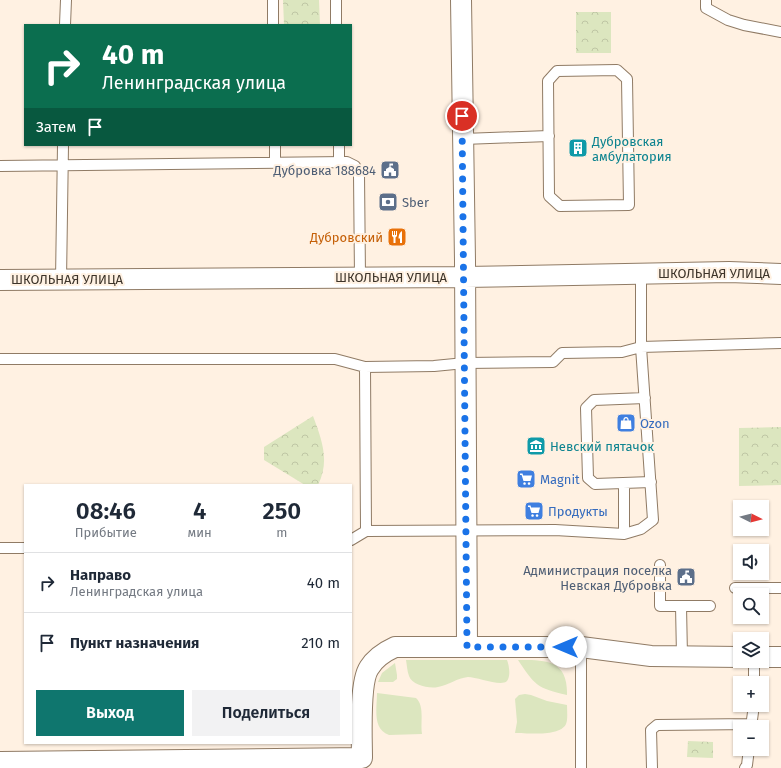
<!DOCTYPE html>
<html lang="ru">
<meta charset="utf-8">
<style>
:root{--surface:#fff;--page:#f2f2f3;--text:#1f2937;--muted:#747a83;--line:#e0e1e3;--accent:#0f766e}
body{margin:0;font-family:"Fira Sans",sans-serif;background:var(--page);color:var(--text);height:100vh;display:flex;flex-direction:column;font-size:15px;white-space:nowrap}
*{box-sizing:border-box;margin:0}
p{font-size:13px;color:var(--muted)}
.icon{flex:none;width:22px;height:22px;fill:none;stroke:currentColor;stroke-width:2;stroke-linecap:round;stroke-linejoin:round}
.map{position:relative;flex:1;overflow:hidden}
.panel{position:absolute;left:24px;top:484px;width:328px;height:260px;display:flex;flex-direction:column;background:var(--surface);border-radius:0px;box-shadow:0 1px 3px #0004}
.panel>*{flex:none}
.guide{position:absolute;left:24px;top:24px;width:328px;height:122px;border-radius:0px;box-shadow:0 1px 3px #0004;background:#0b6e4f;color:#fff;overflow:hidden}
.needle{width:26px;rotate:96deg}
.buttons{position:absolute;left:733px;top:500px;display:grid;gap:8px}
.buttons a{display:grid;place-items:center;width:36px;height:36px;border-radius:0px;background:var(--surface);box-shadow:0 1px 3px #0004;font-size:20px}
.pin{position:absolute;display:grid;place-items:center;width:34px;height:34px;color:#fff;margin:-17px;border:2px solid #fff;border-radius:50%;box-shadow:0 1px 4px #0007}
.me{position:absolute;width:44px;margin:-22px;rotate:270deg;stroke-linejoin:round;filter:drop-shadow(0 0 3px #0008)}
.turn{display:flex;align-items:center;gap:14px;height:84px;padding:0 12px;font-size:18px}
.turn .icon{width:52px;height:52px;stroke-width:2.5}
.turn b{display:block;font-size:28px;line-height:34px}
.then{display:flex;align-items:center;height:38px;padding:0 12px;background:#0003;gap:8px;font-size:15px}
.eta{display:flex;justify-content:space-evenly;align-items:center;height:68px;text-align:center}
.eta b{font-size:24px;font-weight:600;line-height:28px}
.action{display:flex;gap:8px;margin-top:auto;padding:8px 12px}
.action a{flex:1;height:46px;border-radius:0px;background:var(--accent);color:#fff;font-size:16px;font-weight:600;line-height:46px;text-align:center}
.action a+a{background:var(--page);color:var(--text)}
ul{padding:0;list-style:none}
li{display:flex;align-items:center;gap:12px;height:60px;padding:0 12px;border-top:1px solid var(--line)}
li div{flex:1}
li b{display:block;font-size:15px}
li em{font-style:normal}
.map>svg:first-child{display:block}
.grass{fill:#dce6bf}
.park{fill:url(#park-crowns)}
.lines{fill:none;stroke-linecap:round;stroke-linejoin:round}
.service-casing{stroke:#907b65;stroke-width:12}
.minor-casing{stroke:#907b65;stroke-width:22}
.service{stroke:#fff;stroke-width:10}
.minor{stroke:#fff;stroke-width:20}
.route{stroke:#1a73e8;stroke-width:7;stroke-dasharray:0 12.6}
.labels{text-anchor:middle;stroke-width:4;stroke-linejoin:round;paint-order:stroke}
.culture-label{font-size:13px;fill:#0d838f;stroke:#fff1e2;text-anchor:start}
.service-label{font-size:13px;fill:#4e5e75;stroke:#fff1e2;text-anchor:end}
.food-label{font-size:13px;fill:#c56008;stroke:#fff1e2;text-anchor:end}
.street-label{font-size:13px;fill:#3d342a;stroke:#fff1e2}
.shop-label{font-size:13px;fill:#366cbe;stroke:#fff1e2;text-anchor:start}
</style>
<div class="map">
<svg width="781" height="768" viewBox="0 0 781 768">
<defs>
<pattern id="park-crowns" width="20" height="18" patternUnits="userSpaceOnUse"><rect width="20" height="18" fill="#dce6bf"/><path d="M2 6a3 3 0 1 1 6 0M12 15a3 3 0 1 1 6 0" fill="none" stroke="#bec6a4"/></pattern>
</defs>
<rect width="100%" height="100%" fill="#fff1e2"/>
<path class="grass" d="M406 660H507C509 665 511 676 507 681 501 687 477 677 468 677 457 678 449 685 438 687 429 689 412 685 409 676 407 671 407 665 406 660Z
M518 660C545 660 568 659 567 695 536 688 535 685 518 660Z
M395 663 397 675V679L393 682H378L382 673Z
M377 693 416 698C425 706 420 723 422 734L389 735C372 729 377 708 377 693Z
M525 694 531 695 547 701 567 705C567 711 568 719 566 724 560 737 527 733 515 733L517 722 515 699 519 695Z"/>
<path class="park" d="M283 0H319L320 25H284Z
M576 12H611V53H576Z
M313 416C322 440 330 461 318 485H305L264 460V447Z
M781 427V485L739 486V428Z
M688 741 713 742V758L687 757Z"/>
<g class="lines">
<defs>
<path id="service" d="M273 0V25
M336 0V25
M706 0V8L728 20 744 25 781 32
M65 25 66 0
M617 70 627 79 629 205 560 206 549 196 548 81 557 71Z
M463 139 549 136
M275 145V163
M339 145V162
M0 166 347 162 355 166 359 174 360 277
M61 280 63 145
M0 359H335L365 367 366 531
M365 367 434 366 465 363 553 362 562 353 622 352 641 347 781 343
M645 398 594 400 586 408 588 478 595 484 651 482
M624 483V534
M351 540 366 531 555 530 624 534 641 529 653 520 641 347V273
M0 548H25
M660 565V606H710
M735 588H781
M681 606 682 656
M754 661V683
M751 727 754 705
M581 768V647
M652 768 651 730 657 725 752 724
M745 768 747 765 749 749"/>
<path id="minor" d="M461 0 465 261 467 647
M0 280 465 277 729 272 781 274
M762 657H781
M0 762 362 758C362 738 359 683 369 668 375 658 384 652 395 647H581L651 656 740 657"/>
</defs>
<use href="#service" class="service-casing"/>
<use href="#minor" class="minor-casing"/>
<use href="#service" class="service"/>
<use href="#minor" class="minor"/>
</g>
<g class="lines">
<path class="route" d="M462 116 467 647H566"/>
</g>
<defs>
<symbol id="building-square" viewBox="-11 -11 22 22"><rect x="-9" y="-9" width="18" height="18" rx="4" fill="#0f9aa8" stroke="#fff1e2"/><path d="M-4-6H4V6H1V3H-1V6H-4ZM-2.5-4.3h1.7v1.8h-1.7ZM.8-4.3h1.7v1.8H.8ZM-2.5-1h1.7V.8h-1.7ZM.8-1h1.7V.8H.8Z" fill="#fff"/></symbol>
<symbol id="civic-square" viewBox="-11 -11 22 22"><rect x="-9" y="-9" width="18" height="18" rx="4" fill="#5c6f8a" stroke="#fff1e2"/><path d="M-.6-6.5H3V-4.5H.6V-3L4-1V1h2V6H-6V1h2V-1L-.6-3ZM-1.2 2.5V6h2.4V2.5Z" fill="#fff"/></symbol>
<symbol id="bank-square" viewBox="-11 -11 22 22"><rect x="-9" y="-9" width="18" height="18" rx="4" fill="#5c6f8a" stroke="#fff1e2"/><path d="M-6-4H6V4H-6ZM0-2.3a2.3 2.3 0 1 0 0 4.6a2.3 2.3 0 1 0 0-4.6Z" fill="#fff"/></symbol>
<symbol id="restaurant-square" viewBox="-11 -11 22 22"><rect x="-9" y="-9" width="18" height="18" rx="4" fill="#e8710a" stroke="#fff1e2"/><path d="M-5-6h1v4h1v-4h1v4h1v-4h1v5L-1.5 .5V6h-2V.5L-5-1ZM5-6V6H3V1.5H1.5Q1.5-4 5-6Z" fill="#fff"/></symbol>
<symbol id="shop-square" viewBox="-11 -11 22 22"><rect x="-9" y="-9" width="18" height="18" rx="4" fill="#3f7fe0" stroke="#fff1e2"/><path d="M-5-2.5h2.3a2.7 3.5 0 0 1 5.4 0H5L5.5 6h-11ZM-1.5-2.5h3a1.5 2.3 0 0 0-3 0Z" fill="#fff"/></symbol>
<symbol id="museum-square" viewBox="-11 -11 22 22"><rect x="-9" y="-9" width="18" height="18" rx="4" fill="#0f9aa8" stroke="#fff1e2"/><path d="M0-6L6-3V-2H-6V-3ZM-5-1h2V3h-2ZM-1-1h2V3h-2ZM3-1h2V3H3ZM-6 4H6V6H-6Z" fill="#fff"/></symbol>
<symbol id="supermarket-square" viewBox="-11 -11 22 22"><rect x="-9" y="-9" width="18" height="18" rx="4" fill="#3f7fe0" stroke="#fff1e2"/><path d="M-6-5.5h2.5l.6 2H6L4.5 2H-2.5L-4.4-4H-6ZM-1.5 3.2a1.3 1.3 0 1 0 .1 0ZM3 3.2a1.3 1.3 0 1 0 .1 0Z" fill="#fff"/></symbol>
</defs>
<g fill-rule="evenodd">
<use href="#building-square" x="567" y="137" width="22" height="22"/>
<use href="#civic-square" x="379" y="159" width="22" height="22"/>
<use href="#bank-square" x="377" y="191" width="22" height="22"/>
<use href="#restaurant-square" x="386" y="226" width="22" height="22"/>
<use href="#shop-square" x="615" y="412" width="22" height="22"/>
<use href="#museum-square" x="525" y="435" width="22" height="22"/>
<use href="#supermarket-square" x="515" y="468" width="22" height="22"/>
<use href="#supermarket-square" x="523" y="500" width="22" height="22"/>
<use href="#civic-square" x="675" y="566" width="22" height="22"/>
</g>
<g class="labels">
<g class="culture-label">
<text x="592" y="146">Дубровская<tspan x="592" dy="15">амбулатория</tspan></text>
<text x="550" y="451">Невский пятачок</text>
</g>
<g class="service-label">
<text x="376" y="175">Дубровка 188684</text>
<text x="402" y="207" text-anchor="start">Sber</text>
<text x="672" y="575">Администрация поселка<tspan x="672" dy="15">Невская Дубровка</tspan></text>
</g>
<g class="food-label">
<text x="383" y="242">Дубровский</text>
</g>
<g class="street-label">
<text x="714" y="278">ШКОЛЬНАЯ УЛИЦА</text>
<text x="391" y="282">ШКОЛЬНАЯ УЛИЦА</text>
<text x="67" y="284">ШКОЛЬНАЯ УЛИЦА</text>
</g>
<g class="shop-label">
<text x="640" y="428">Ozon</text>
<text x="540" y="484">Magnit</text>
<text x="548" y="516">Продукты</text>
</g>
</g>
</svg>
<div class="buttons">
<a><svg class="needle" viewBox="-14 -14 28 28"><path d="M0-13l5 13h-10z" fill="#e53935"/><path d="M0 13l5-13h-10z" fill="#747a83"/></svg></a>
<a><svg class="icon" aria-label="sound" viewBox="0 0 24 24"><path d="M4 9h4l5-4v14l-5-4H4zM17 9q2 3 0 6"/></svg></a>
<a><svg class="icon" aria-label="search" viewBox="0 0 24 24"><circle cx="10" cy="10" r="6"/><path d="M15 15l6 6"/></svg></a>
<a><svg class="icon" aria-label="layers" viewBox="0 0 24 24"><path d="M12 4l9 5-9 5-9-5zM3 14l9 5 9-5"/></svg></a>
<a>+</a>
<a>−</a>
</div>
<div class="pin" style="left:462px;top:116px;background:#d93025"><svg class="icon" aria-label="arrive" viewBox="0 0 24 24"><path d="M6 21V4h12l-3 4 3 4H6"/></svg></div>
<svg class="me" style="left:566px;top:647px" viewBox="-20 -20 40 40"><circle r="19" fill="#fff"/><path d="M0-13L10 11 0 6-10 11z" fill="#1a73e8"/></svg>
<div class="guide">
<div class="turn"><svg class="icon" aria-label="right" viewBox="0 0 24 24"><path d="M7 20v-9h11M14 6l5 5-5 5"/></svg><div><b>40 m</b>Ленинградская улица</div></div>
<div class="then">Затем<svg class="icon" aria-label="arrive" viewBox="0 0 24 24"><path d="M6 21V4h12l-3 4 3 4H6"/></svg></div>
</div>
<section class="panel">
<div class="eta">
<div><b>08:46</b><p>Прибытие</p></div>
<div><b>4</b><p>мин</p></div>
<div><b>250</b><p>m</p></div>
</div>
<ul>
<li><svg class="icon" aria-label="right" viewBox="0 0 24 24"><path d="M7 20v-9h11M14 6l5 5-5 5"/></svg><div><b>Направо</b><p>Ленинградская улица</p></div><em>40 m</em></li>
<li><svg class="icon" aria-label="arrive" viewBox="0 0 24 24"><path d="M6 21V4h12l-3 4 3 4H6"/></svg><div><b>Пункт назначения</b></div><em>210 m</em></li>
</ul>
<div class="action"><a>Выход</a><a>Поделиться</a></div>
</section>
</div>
